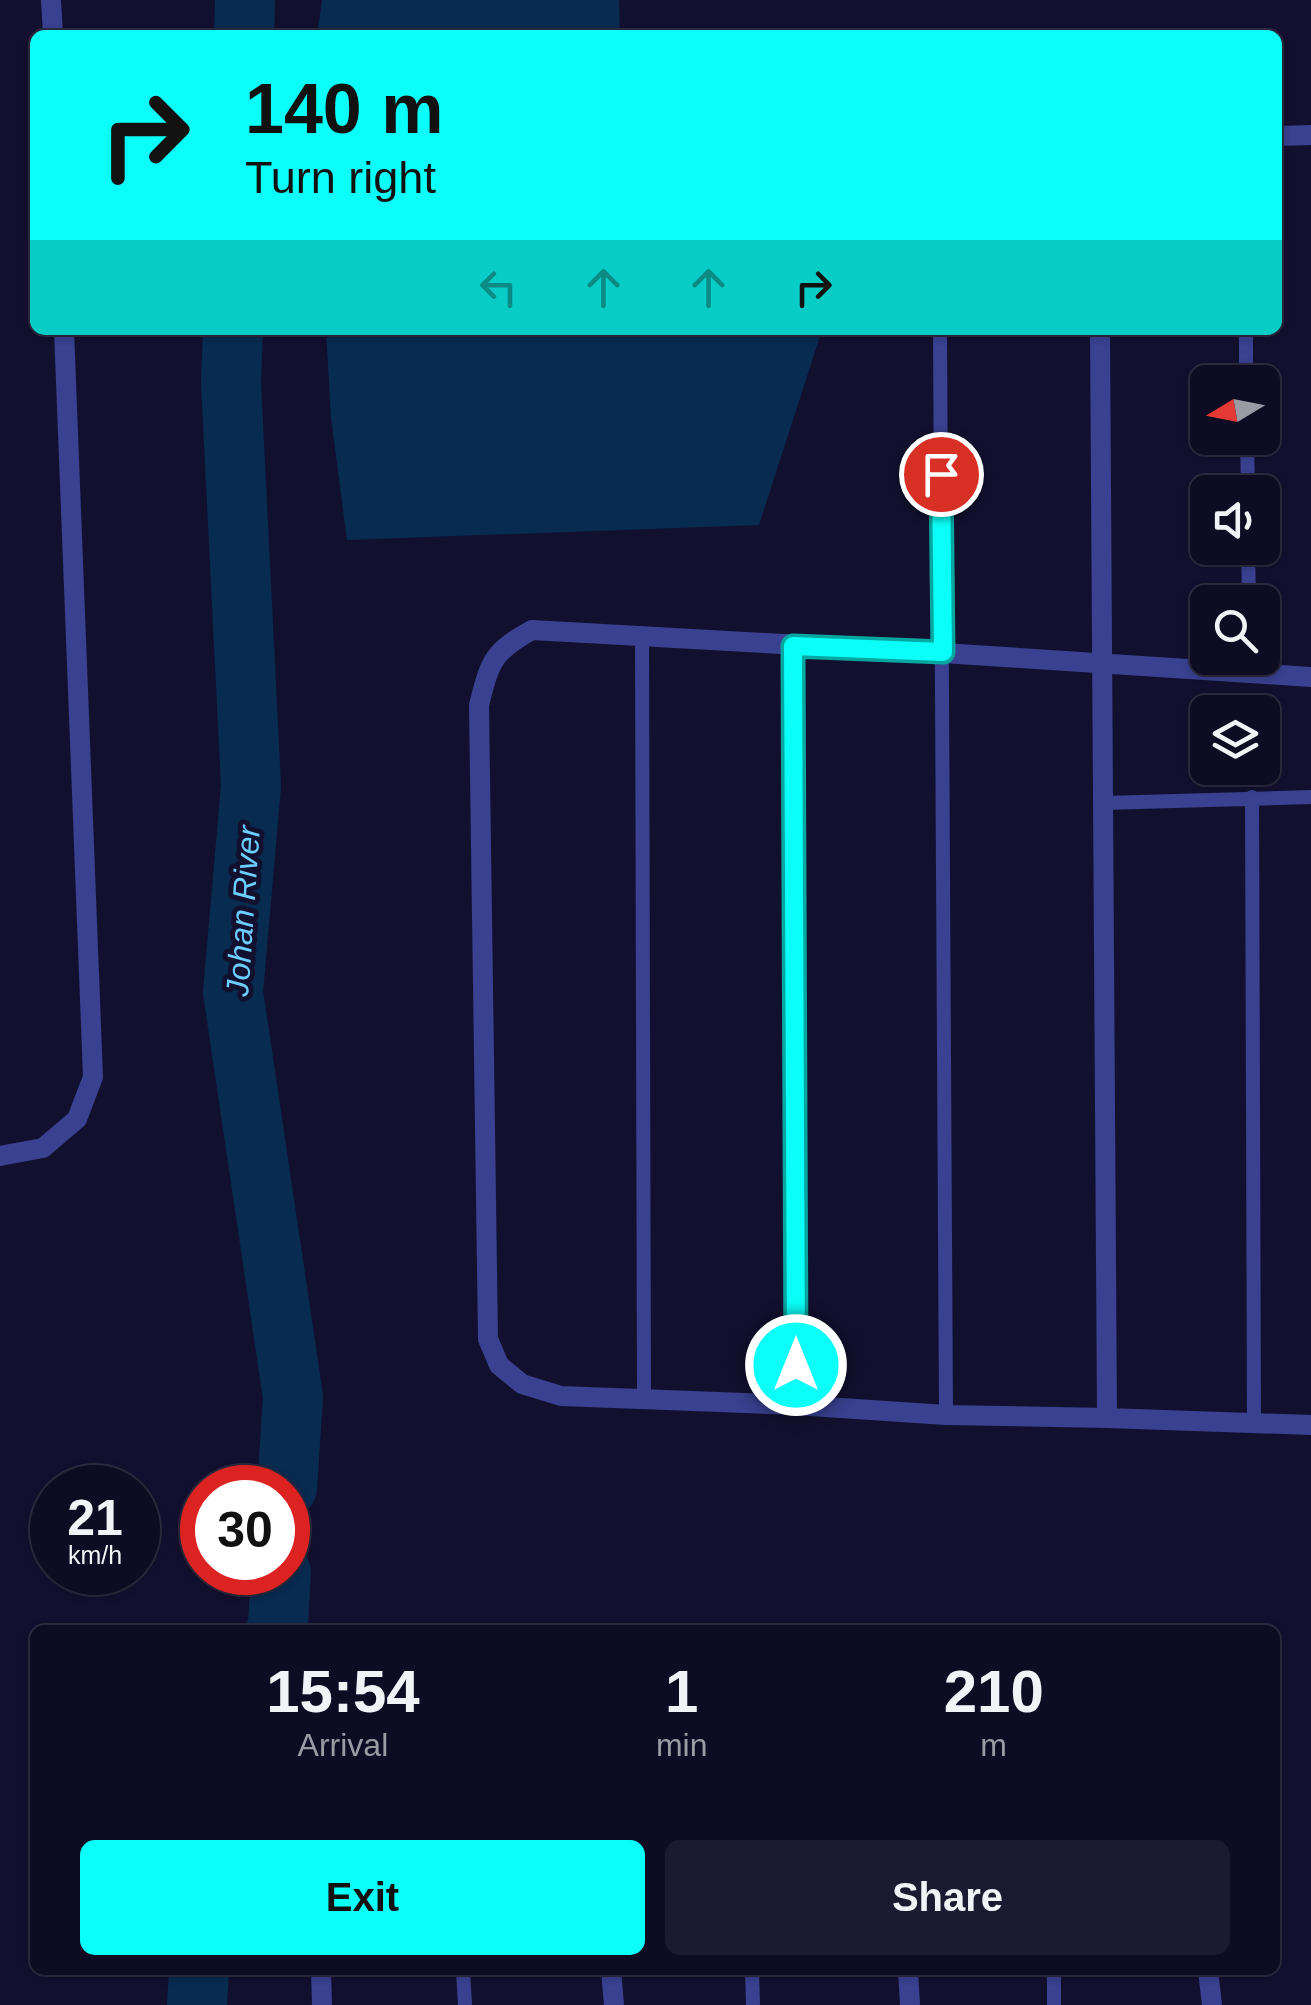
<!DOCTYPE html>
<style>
:root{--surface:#0e0c23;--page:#1c1a30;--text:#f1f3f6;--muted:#9b9ba6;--line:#2e2c41;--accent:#0afff8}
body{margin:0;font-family:Helvetica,sans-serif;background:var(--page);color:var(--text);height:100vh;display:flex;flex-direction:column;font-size:38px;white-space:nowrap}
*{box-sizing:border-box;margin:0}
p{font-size:32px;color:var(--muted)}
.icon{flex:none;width:55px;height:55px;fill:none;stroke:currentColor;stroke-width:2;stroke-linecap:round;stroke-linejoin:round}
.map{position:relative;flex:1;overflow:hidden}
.sheet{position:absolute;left:30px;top:1625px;width:1250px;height:350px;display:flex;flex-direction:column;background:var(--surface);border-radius:15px;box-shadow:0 2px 8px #0004,0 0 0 2px var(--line)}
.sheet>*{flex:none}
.top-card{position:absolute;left:30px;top:30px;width:1252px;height:305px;border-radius:15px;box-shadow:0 2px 8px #0004,0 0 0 2px var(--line);background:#0afff8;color:#111;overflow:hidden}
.needle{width:65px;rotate:260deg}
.fabs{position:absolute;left:1190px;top:365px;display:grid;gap:20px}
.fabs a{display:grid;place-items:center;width:90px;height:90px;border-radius:15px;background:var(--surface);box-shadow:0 2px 8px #0004,0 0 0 2px var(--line);font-size:50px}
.speed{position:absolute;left:30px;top:1465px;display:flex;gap:20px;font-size:50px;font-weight:700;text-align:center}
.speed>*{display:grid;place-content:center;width:130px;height:130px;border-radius:50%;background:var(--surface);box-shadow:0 2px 8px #0004,0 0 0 2px var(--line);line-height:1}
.speed small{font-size:25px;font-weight:400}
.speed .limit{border:15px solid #d22;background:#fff;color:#111}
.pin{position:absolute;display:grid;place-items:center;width:85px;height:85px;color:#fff;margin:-42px;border:5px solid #fff;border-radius:50%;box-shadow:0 2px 10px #0007}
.me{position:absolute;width:110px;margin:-55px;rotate:0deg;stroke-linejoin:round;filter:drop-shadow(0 0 8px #0008)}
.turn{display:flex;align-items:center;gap:35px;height:210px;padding:0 50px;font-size:45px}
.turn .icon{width:130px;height:130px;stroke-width:2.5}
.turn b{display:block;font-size:70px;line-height:85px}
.lanes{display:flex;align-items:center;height:95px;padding:0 50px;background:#0003;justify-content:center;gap:50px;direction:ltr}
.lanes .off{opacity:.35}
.eta{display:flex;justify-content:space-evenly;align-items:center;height:170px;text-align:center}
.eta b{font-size:60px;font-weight:700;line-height:70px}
.cta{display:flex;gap:20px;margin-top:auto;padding:20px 50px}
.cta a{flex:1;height:115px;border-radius:15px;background:var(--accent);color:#111;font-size:40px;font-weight:700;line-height:115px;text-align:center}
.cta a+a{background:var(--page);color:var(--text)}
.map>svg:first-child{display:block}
.water{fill:#082b50}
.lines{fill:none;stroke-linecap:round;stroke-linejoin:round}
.river{stroke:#082b50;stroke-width:60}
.lane{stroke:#394190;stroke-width:14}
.street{stroke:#394190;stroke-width:20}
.route-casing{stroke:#06a6a1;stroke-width:25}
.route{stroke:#0afff8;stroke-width:18}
.labels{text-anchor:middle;stroke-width:10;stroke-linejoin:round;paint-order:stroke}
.water-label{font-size:32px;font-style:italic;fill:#6cceff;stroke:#12102f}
</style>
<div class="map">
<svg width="1311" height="2005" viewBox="0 0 1311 2005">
<rect width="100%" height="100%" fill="#12102f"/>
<path class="water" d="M322 0H619L620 35H317Z
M326 330H822L759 525 347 540 331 418Z"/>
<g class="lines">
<path class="river" d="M244 35 245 0
M233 330 231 383 251 786 233 992 293 1397 287 1488
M276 1630 278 1623 281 1572
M197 2005 199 1970"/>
<path class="lane" d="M940 330 946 1415
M1246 330V382
M1247 438 1248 492
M1248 548 1249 602
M642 637 644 1400
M1252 797 1254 1423
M1104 803 1311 797
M463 1970 465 2005
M752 1970 753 2005
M1054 1970V2005"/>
<path class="street" d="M51 0 53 35
M1278 136 1311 135
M1100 330 1107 1418
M793 646 796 1405
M1311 677 943 653 532 630C492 652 490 662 479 705L488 1339 499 1365 522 1384 561 1396 796 1405 946 1415 1107 1418 1311 1425
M0 1156 43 1148 77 1119 93 1077 64 330
M321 1970 322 2005
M611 1970 614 2005
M908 1970 910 2005
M1208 1970 1212 2005"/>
</g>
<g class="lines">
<defs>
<path id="route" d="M796 1365 793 646 943 652 941 474"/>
</defs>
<use href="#route" class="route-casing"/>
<use href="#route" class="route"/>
</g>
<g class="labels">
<g class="water-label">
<text transform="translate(243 911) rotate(-86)" y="11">Johan River</text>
</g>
</g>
</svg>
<div class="fabs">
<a><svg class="needle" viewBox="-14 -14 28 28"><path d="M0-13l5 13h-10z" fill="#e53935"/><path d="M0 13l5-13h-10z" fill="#9b9ba6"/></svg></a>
<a><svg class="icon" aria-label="sound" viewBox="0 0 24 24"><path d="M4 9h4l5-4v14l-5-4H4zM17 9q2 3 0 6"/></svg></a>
<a><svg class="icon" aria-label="search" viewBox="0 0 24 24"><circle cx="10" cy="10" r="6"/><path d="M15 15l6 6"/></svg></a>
<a><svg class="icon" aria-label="layers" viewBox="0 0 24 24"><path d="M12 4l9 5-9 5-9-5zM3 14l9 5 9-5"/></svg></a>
</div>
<div class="speed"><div>21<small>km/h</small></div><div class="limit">30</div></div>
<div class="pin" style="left:941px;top:474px;background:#d93025"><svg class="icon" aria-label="arrive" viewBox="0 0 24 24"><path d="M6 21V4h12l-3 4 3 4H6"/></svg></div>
<svg class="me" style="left:796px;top:1365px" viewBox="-20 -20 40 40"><circle r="17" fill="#0afff8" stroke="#fff" stroke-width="3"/><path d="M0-11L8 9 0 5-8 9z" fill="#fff"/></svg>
<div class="top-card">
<div class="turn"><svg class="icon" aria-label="right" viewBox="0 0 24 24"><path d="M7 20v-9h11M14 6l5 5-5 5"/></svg><div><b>140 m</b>Turn right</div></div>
<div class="lanes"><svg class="icon off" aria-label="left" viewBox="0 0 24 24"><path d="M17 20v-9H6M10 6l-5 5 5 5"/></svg><svg class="icon off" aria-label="ahead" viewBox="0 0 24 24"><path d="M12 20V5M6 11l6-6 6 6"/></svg><svg class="icon off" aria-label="ahead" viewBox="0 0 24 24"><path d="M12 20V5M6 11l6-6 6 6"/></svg><svg class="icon" aria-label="right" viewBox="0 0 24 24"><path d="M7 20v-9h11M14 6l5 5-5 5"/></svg></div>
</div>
<section class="sheet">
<div class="eta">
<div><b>15:54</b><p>Arrival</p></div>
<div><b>1</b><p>min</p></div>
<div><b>210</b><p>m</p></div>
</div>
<div class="cta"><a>Exit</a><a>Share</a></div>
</section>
</div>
